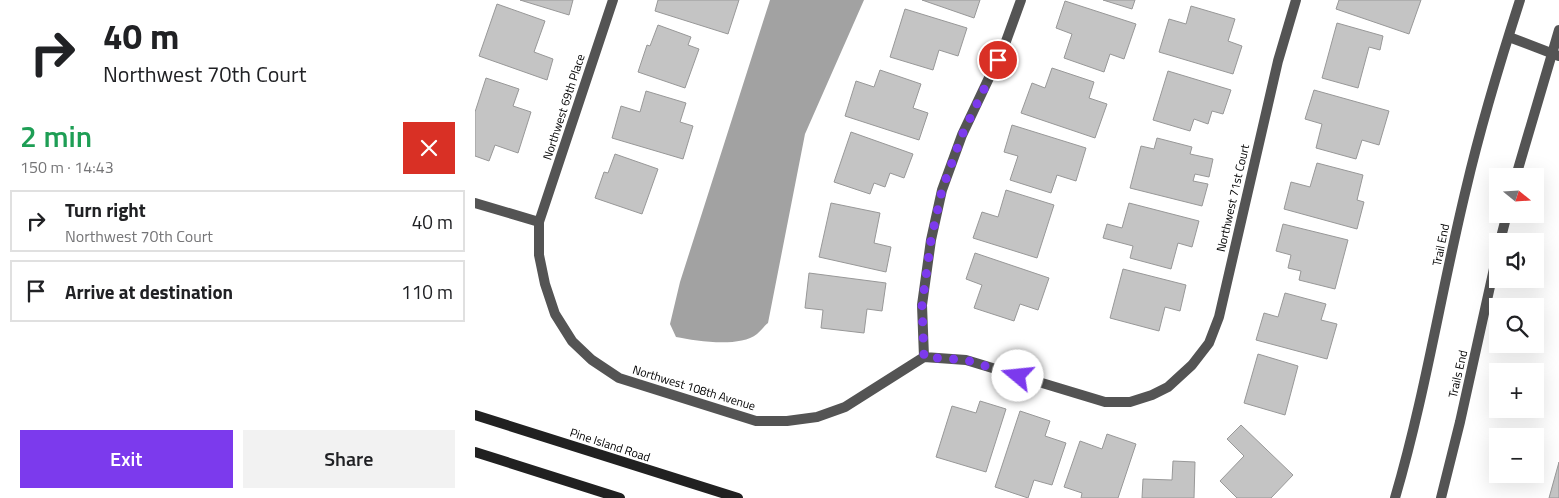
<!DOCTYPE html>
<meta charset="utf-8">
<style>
:root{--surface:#fff;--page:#f2f2f2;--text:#202124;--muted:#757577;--line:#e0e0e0;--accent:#7c3aed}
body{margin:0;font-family:"Titillium Web",sans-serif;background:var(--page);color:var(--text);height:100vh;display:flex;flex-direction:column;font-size:19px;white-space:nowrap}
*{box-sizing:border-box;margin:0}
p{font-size:16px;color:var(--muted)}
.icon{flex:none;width:28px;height:28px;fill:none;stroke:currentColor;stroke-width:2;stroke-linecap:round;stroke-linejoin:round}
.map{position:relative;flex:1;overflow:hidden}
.sheet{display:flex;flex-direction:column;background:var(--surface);width:475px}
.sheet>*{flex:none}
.top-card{background:#fff;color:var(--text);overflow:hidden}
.needle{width:32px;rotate:108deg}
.buttons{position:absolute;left:1014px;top:168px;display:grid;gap:10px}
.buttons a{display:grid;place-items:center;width:55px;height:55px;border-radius:0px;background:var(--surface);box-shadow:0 5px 20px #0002;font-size:25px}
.pin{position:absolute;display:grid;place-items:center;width:42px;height:42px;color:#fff;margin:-21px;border:2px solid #fff;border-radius:50%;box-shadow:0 1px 5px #0007}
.me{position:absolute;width:55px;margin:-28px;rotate:287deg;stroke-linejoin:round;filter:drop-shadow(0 0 4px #0008)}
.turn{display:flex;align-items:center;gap:18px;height:105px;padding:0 20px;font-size:22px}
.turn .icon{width:65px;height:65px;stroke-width:2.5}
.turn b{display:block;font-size:35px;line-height:42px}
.round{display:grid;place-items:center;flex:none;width:52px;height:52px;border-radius:0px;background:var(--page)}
.head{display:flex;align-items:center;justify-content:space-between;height:85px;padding:0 20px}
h1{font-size:30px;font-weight:600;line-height:38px;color:#1e9e55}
.cta{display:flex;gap:10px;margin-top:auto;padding:10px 20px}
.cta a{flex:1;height:58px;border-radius:0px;background:var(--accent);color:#fff;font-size:20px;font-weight:600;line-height:58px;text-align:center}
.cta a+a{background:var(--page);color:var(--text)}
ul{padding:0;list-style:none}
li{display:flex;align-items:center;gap:15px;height:62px;margin:0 10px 8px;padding:0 10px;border:2px solid var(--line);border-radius:0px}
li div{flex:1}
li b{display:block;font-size:19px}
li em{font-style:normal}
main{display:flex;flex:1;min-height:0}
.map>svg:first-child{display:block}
.water{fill:#a2a2a2}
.building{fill:#c4c4c4;stroke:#989898}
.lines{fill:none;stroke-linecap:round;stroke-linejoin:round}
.service{stroke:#545454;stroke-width:10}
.minor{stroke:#545454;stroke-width:10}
.tertiary{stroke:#545454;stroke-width:10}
.secondary{stroke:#212121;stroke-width:10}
.route{stroke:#7c3aed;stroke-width:9;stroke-dasharray:0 16.2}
.labels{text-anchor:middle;stroke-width:4;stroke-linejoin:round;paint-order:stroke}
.street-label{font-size:12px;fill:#000;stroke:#fff}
</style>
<main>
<section class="sheet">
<div class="top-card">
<div class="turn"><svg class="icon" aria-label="right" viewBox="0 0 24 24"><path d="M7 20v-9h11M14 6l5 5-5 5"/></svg><div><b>40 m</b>Northwest 70th Court</div></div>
</div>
<div class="head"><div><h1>2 min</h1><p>150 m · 14:43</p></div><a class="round" style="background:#d93025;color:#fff"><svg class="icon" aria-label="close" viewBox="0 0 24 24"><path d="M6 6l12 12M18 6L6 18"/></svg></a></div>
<ul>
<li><svg class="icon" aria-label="right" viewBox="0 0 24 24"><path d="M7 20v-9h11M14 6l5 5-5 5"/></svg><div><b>Turn right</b><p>Northwest 70th Court</p></div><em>40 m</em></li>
<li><svg class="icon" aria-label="arrive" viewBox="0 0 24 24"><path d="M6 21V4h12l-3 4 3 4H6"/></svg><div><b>Arrive at destination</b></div><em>110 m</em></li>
</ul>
<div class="cta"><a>Exit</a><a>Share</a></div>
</section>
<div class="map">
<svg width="1084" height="498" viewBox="0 0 1084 498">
<rect width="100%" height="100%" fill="#fff"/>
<path class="water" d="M295 0H389L330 134 293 323C289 326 286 331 282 334 264 348 222 341 201 337L195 324 205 282Z"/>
<path class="building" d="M45 0H98L94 15Z
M183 0H264L253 34 180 11Z
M447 0H505L499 18Z
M628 0H660L657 9Z
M864 0H946L934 34 861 9Z
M590 1 661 24 649 59 635 54 629 72 589 58 597 34 581 28Z
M22 4 70 21 59 52 78 59 72 80 4 56Z
M716 6 760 19 753 41 767 46 758 74 684 52 694 19 711 24Z
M430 9 492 28 483 56 464 50 458 70 415 57Z
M862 23 908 36 905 50 894 47 883 88 847 78Z
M183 25 216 37 213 45 224 49 210 88 163 72 172 45 175 46Z
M577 68 619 82 614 98 632 104 620 138 546 113 557 83 570 88Z
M405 70 446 84 438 108 453 113 444 140 370 116 381 81 399 87Z
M693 71 756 90 748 114 737 111 733 124 719 119 715 131 678 120Z
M11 78 44 89 38 106 56 112 43 153 20 145 14 161 0 156V112Z
M839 90 914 111 904 145 887 140 881 159 841 148 847 124 830 119Z
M171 91 211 103 205 122 218 126 208 159 137 138 146 106 165 112Z
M537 125 611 148 601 181 582 175 576 193 535 180 543 156 529 152Z
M376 132 438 154 429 178 415 173 410 187 399 183 395 194 359 182Z
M682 138 717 147 715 154 738 159 734 177 720 174 718 181 733 184 727 206 655 188 666 146 679 149Z
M140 154 183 169 167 214 120 198 129 172 133 173Z
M842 163 888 175 882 200 889 202 882 229 809 209 816 182 835 187Z
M531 190 579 205 562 258 498 238 507 212 523 217Z
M356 203 405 213 399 243 416 247 411 272 344 257Z
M654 203 724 221 717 247 703 243 696 269 655 258 658 246 628 238 632 224 647 228Z
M808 224 873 240 860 289 824 280 826 271 813 268 816 255 801 251Z
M500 253 574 278 563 310 545 304 539 321 499 308 507 285 491 279Z
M648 269 711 285 705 311 690 307 684 331 635 318Z
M334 273 411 283 407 311 392 309 389 333 346 328 348 310 330 308Z
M810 293 851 304 846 320 862 324 852 359 781 340 789 313 803 317Z
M783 354 823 366 810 415 769 403Z
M505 401 531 409 511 472 461 457 477 406 501 413Z
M545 411 575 421 570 436 591 443 577 485 559 480 553 498 520 487Z
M766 425 818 475 796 498H762L745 481 769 456 752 439Z
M632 434 661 444 643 498H606L607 493 589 487 605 441 627 449Z
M698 461 720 462 719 498H667L668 479 697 480Z
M1084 462V498H1074Z"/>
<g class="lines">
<path class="service" d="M1034 37 1084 56"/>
<path class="minor" d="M138 0 64 222V255L70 284 80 314 97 341 117 360 144 378 281 421H312L342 417 370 407 449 357 491 360 630 402H655L677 395 693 387 717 365 734 343 744 317 803 61 821 0
M0 203 64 222
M449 357 447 305 456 240 467 190 487 135 530 44 546 0"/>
<path class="tertiary" d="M1041 176 1084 30
M1025 241 1032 214
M920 498C950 396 966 292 991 189 1006 125 1025 62 1045 0
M966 498 985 422 1022 255"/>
<path class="secondary" d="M0 415 263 498
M0 452 145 498"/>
</g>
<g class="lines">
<path class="route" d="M523 60 487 135 467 190 456 240 447 305 449 357 491 360 543 376"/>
</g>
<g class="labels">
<g class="street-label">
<text transform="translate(89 107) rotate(-72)" y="4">Northwest 69th Place</text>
<text transform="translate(758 198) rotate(-77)" y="4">Northwest 71st Court</text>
<text transform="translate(966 245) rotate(-78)" y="4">Trail End</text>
<text transform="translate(983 374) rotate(-77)" y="4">Trails End</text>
<text transform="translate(219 388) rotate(17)" y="4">Northwest 108th Avenue</text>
<text transform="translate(135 445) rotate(18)" y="4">Pine Island Road</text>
</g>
</g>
</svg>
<div class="buttons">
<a><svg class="needle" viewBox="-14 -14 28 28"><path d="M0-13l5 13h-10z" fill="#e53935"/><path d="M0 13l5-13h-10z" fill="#757577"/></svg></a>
<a><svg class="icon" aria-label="sound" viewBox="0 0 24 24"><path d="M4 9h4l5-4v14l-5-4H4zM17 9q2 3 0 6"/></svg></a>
<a><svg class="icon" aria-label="search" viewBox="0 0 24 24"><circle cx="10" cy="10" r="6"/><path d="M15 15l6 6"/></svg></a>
<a>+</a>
<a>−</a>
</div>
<div class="pin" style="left:523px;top:60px;background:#d93025"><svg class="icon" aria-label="arrive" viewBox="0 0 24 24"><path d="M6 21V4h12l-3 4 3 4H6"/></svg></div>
<svg class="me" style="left:543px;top:376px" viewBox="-20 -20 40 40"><circle r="19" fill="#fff"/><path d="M0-13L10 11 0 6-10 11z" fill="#7c3aed"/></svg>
</div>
</main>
